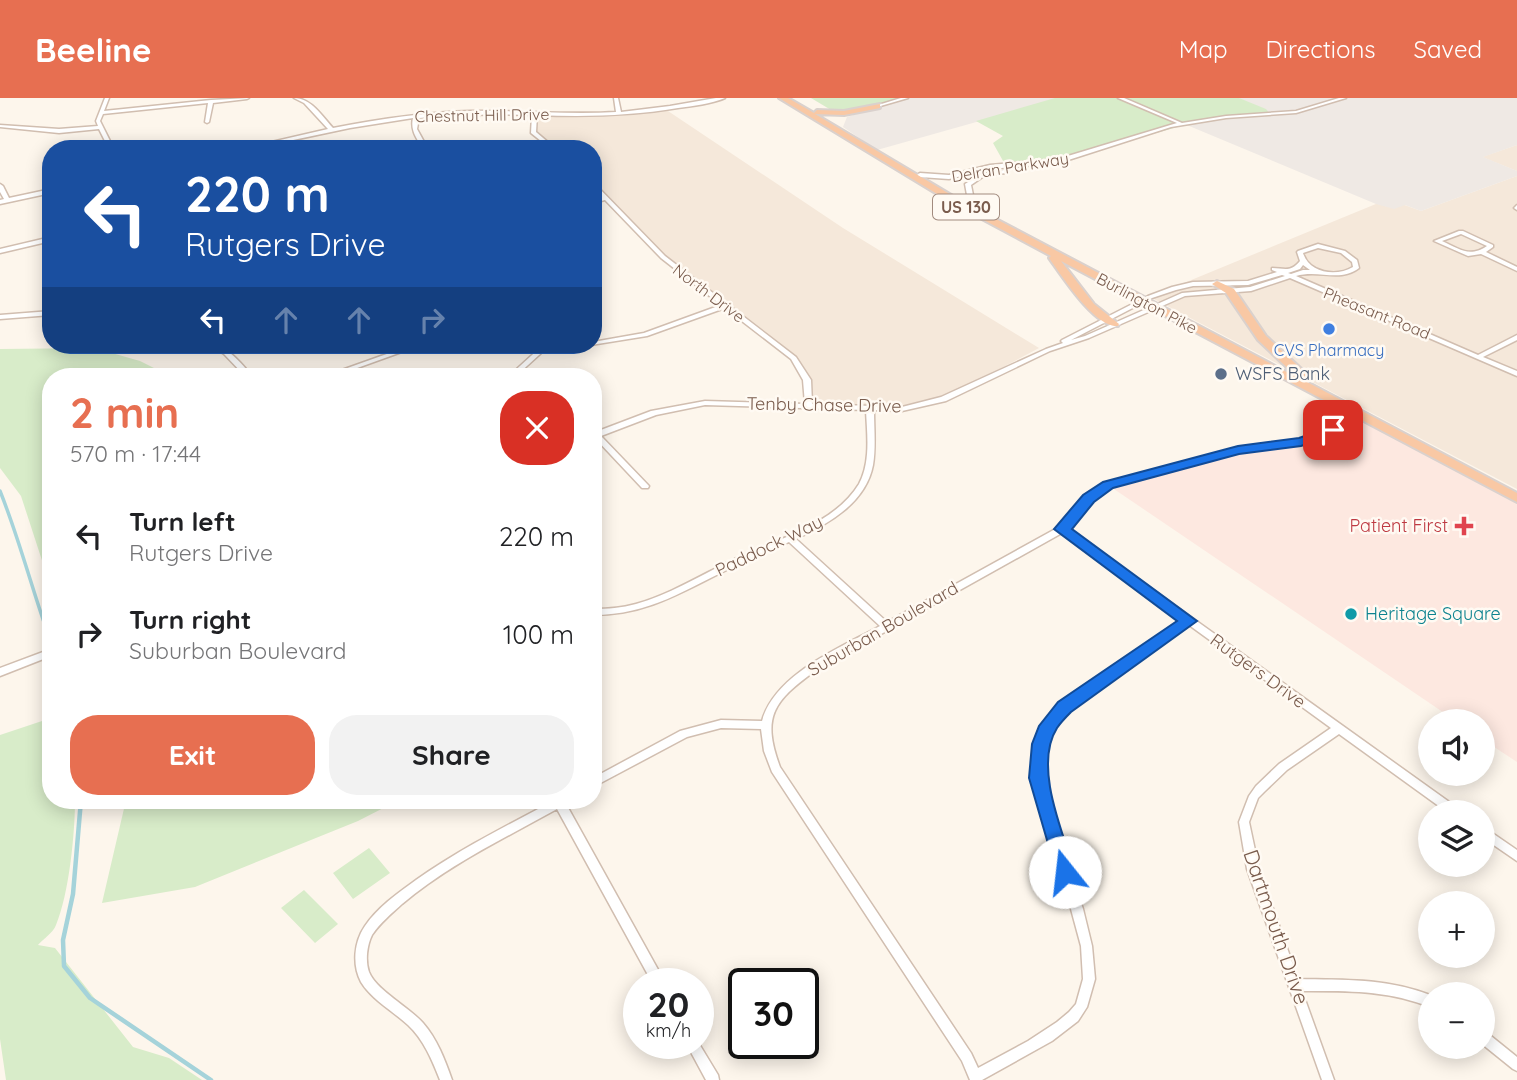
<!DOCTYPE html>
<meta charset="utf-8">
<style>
:root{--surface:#fff;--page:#f2f2f2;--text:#202124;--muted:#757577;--accent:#e76f51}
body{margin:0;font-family:Quicksand,sans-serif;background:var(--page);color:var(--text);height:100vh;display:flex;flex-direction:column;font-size:26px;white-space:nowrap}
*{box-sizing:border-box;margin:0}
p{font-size:23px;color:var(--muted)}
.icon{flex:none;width:38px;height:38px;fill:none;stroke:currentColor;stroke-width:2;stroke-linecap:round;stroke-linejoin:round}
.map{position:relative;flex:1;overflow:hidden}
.details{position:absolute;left:42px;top:270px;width:560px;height:441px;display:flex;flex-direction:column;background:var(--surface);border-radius:28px;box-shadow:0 4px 18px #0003}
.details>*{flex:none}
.guide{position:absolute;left:42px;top:42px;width:560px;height:214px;border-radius:28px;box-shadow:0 4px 18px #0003;background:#1a4fa0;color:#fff;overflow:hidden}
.buttons{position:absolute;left:1418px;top:611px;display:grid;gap:14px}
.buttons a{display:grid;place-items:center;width:77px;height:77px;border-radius:50%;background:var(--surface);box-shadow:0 4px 18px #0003;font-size:35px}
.speed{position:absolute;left:623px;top:870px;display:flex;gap:14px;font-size:35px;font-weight:700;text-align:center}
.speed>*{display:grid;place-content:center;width:91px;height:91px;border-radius:50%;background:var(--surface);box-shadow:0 4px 18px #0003;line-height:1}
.speed small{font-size:18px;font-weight:400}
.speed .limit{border:4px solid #111;border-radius:10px;background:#fff;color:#111}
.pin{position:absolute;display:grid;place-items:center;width:60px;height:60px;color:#fff;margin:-30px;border-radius:14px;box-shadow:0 4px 10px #0006}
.me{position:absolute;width:77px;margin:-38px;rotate:344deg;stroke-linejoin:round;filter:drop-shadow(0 0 5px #0008)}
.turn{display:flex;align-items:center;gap:24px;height:147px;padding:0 28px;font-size:32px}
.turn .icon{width:91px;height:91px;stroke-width:2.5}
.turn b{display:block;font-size:49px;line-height:60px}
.lanes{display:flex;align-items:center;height:66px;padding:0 28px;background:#0003;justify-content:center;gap:35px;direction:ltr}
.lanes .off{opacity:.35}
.round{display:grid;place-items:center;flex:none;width:74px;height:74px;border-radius:28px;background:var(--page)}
.headline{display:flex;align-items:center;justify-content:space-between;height:119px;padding:0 28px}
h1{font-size:42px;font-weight:700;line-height:52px;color:var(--accent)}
.cta{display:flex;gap:14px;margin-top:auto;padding:14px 28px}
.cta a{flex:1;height:80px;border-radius:28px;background:var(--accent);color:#fff;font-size:28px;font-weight:700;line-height:80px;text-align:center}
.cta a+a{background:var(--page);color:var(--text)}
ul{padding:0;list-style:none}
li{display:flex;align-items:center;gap:21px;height:98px;padding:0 28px}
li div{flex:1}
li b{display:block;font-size:26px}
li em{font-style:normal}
header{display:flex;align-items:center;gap:42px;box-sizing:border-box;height:98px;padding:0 35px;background:var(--accent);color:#fff}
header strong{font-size:33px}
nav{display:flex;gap:38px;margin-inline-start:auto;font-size:24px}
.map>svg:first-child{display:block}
.residential{fill:#f5e8da}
.commercial{fill:#fde8e0}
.industrial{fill:#efe9e4}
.green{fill:#d8ecc9}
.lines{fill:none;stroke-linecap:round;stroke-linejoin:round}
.stream-far1{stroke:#a5d3da;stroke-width:3.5}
.stream{stroke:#a5d3da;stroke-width:4.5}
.minor-casing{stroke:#d1beb0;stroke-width:3}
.trunk-casing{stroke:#dad1cd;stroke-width:4}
.minor{fill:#fff;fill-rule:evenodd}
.trunk{fill:#f9c8a4;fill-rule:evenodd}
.route{fill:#1a73e8;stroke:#114b97;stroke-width:2}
.shop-dot{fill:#3f7fe0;stroke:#fffaf3;stroke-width:2.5}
.service-dot{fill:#5c6f8a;stroke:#fffaf3;stroke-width:2.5}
.health-dot{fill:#e0444e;stroke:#fffaf3;stroke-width:2.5}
.culture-dot{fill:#0f9aa8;stroke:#fffaf3;stroke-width:2.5}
.labels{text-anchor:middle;stroke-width:5;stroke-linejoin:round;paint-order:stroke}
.far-street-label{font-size:16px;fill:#7a5c4d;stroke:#fffaf3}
.shield{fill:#fffaf3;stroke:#a28b7f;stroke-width:2}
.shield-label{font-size:16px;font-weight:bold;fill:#7a5c4d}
.far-shop-label{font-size:16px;fill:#366cbe;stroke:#fffaf3}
.service-label{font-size:18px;fill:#4e5e75;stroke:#fffaf3;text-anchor:start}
.street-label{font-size:18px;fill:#7a5c4d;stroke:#fffaf3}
.health-label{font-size:18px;fill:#be3a42;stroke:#fffaf3;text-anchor:end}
.culture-label{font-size:18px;fill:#0d838f;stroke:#fffaf3;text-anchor:start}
.near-street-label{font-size:21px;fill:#7a5c4d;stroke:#fffaf3}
</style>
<header>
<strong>Beeline</strong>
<nav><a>Map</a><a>Directions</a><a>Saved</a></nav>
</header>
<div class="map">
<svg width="1517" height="982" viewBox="0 0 1517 982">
<rect width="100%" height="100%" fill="#fdf6ec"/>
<path class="residential" d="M665 11 843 130 1039 250 943 301 902 311 809 308 808 292 799 267 681 174 593 87V51H554L533 34 535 16 619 15Z
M1517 47V73L1482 59Z
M1517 78V391L1150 199 1388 101 1421 113Z"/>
<path class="commercial" d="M1359 317 1517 400V664L1482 641V623H1456L1108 387 1238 352 1301 344Z"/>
<path class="industrial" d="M908 0H1061L877 52 843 29 847 19Z
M1122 0H1517V47L1483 59 1517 73V78L1421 113 1405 107 1394 111 1376 106Z"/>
<path class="green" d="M811 0H909L841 18Z
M1055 0H1239L1266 11 1271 17 1202 22 1036 69 1007 70 993 45 1003 38 976 23Z
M94 250 140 263 170 278H51V490L21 398 0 370V251Z
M51 620V702H75C75 736 69 796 56 827 53 835 43 841 38 847L55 850 133 949 169 960 202 982H6L0 941V637Z
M126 702H399L358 723 195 789 102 805Z
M369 750 390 775 353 801 333 775Z
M304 792 338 826 315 845 281 810Z"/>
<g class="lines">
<path class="stream-far1" d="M0 393C19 440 31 488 48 536"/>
<path class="stream" d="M81 702 73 796 63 842 64 868 90 900 211 982"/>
<defs>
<path id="minor" d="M105 0H109L104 13 211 2 249 0 247 1 213 5 209 24 207 25 205 24 208 5 103 16 100 23 114 51H109L99 31 59 35 0 29V27L59 31 98 28 96 23Z
M294 0C311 0 322 18 333 30 379 21 425 14 471 13 520 12 568 17 616 14L614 0H618L621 14 670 8 716 0H725C711 6 693 8 678 10 631 18 584 19 537 17L536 34 556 51H551L531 35 532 17C494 16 457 16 419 20L417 31 428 51H423C417 41 410 32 413 20L350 30 251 51H241L328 31 304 5Z
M901 0H908L877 9 875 8Z
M1118 0H1124L1182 25 1226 18 1296 13 1339 0H1346L1296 15 1226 20 1171 29 1059 65 990 71 949 81 920 79 917 77 920 75 949 77 990 67 1058 61 1177 25Z
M1004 72 1007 74 1006 75 984 78 971 87 973 97 988 112 983 113 967 97 965 86 981 76Z
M593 84 665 158 796 259 811 282 812 306 902 309 941 299 1046 251 1063 245 1061 243 1062 242 1148 198 1172 189 1193 184 1248 183 1277 174 1272 172V170C1284 170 1290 175 1300 163L1297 154 1298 153 1318 146 1345 153 1357 162 1359 170C1340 185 1318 171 1296 178L1478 257 1517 237V242L1483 259 1517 273V278L1290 180 1251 193 1185 198 1089 240 1050 253 946 303 902 313 874 312C874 331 876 349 873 367 866 405 828 426 796 441L887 524 1059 429 1067 423 1086 398 1105 385 1238 350 1300 342 1330 330 1356 315H1362V319L1336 334 1304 346 1238 354 1111 389 1092 402 1073 427 1068 431 1459 711 1460 714H1447L1339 636 1287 672 1264 694 1258 700 1249 724 1259 771 1298 881C1344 882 1386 880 1430 897V909C1387 892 1347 893 1302 893L1334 982H1322L1247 771 1239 724 1249 698 1256 688 1279 666 1331 630 1189 527 1095 590 1062 618 1053 629 1045 658 1047 693 1056 732 1083 811 1092 848 1095 881 1087 909 1078 923 1052 943 982 982H970L962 963 772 674 764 653 761 631 721 630 687 639 593 689V680L680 633 721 622 762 623C775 576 840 550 880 528L789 444C771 452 753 459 735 468 686 491 650 517 593 517V511C607 511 622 510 636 506 668 497 698 479 728 464 770 443 833 429 859 386 871 364 867 336 866 312L705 307 656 317 601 338 649 388 648 390H642L595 340H593V335L651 313 705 303 805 306 803 282 791 261 725 210 647 238 591 247H593V244L644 235 721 207 661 160 605 102 593 105V101L602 99 593 89ZM1318 150 1341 155 1352 164 1353 169C1336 179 1309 175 1303 155ZM1303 167 1310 172H1303L1291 176 1288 175 1300 171ZM1282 177 1285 178 1250 189 1182 195 1085 238 1071 242 1152 200 1176 192 1193 188 1248 187ZM1062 435 1183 523 1089 585 1055 613 1044 627 1035 658 1037 693 1046 732 1071 811 1081 848 1083 881 1076 906 1069 914 1057 924 1028 943 978 970 971 955 780 669C761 618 774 603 815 573Z
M0 86 3 88 9 100 51 91V95L0 106V102L4 101 0 94Z
M1517 107V112L1514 110Z
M1459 133H1463L1493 147V149L1486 154 1517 169V173L1481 156 1468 158 1434 143ZM1461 136 1487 148C1469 160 1460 151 1442 143Z
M51 139V143L0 155V151Z
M51 213V217L0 221V217Z
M210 247C227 247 242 266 252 278H245L224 256Z
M412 247H421L335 278H325Z
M543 247H550L516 278H509Z
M51 551V558L0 578V570Z
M555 702H569L566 706 666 886H653L557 711C505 740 448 767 402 806 392 815 380 825 372 837 367 847 365 863 369 874 376 892 409 909 423 925 437 941 445 962 452 982H440C432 962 424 942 408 927 393 913 372 902 361 884 352 867 354 844 365 828 378 809 398 795 416 782 460 751 508 727 555 702Z
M1482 728 1517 752V763L1482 739Z
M1482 932 1486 934 1517 959V973L1513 971 1482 946Z
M698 944 718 977 719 982H706L686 945H698Z"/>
<path id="trunk" d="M779 0H788L814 15 817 12 844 13 880 6V10L844 17 815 16 958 101 1298 280 1258 242 1226 195 1212 186 1217 183 1234 191 1266 238 1310 279 1312 281 1307 284 1517 395V404L1061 163 1094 206 1119 226 1118 228C1095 230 1062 178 1049 160L1051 158 952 105Z"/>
</defs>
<use href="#minor" class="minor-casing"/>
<use href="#trunk" class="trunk-casing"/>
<use href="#minor" class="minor"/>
<use href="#trunk" class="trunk"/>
</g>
<path class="route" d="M1333 328 1340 332 1338 335 1301 348 1239 356 1113 390 1094 404 1072 431 1197 523 1071 614C1066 619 1061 624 1057 630 1033 668 1063 735 1075 774L1072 780 1065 783 1058 780 1029 680 1032 646 1039 628 1058 604 1177 523 1054 431 1083 397 1103 384 1238 348 1299 340Z"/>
<circle class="shop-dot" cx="1329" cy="231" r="7"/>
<circle class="service-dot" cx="1221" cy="276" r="7"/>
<path class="health-dot" d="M1460.5 417.5h7v7h7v7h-7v7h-7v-7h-7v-7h7z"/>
<circle class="culture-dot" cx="1351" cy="516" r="7"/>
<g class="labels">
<g class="far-street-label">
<text transform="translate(482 17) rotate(-1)" y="6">Chestnut Hill Drive</text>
<text transform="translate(1010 69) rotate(-9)" y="6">Delran Parkway</text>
<text transform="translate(709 195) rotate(37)" y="6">North Drive</text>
<text transform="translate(1147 205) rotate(28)" y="6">Burlington Pike</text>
<text transform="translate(1377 215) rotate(22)" y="6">Pheasant Road</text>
</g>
<rect class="shield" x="933" y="96.5" width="66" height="25" rx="5"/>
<g class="shield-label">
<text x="966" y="115">US 130</text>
</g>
<g class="far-shop-label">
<text x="1329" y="258">CVS Pharmacy</text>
</g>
<g class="service-label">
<text x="1235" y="282">WSFS Bank</text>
</g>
<g class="street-label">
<text transform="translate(824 307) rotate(1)" y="6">Tenby Chase Drive</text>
<text transform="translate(769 448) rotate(-26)" y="6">Paddock Way</text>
<text transform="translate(883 531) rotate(-30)" y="6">Suburban Boulevard</text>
<text transform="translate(1258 573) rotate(36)" y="6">Rutgers Drive</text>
</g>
<g class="health-label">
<text x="1448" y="434">Patient First</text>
</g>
<g class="culture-label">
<text x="1365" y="522">Heritage Square</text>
</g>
<g class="near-street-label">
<text transform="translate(1276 829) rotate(71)" y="7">Dartmouth Drive</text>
</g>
</g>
</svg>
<div class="buttons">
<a><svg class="icon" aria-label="sound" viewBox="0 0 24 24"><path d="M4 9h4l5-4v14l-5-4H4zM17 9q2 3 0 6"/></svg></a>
<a><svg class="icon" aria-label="layers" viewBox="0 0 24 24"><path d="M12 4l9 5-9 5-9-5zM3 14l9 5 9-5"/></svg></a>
<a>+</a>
<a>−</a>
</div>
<div class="speed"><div>20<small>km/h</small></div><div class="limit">30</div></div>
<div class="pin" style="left:1333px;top:332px;background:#d93025"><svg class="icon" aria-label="arrive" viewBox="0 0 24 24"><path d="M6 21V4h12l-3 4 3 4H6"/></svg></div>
<svg class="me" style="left:1065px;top:774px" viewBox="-20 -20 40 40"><circle r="19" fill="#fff"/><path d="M0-13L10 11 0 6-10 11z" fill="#1a73e8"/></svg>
<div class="guide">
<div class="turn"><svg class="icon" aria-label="left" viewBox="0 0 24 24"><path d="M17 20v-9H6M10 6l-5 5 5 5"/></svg><div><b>220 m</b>Rutgers Drive</div></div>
<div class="lanes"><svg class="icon" aria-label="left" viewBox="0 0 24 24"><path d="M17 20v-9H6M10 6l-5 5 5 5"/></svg><svg class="icon off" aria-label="ahead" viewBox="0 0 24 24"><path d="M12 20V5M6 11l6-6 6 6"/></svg><svg class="icon off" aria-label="ahead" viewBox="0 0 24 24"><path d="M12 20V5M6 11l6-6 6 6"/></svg><svg class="icon off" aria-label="right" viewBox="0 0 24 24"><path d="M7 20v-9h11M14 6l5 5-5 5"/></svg></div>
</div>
<section class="details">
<div class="headline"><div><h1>2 min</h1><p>570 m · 17:44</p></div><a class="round" style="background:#d93025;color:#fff"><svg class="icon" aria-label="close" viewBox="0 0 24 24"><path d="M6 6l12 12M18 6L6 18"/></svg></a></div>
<ul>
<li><svg class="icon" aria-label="left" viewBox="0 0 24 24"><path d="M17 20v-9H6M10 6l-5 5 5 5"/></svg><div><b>Turn left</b><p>Rutgers Drive</p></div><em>220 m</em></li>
<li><svg class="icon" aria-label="right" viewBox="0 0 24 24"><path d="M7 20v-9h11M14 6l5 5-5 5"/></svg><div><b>Turn right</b><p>Suburban Boulevard</p></div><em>100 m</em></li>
</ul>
<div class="cta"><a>Exit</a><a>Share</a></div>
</section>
</div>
